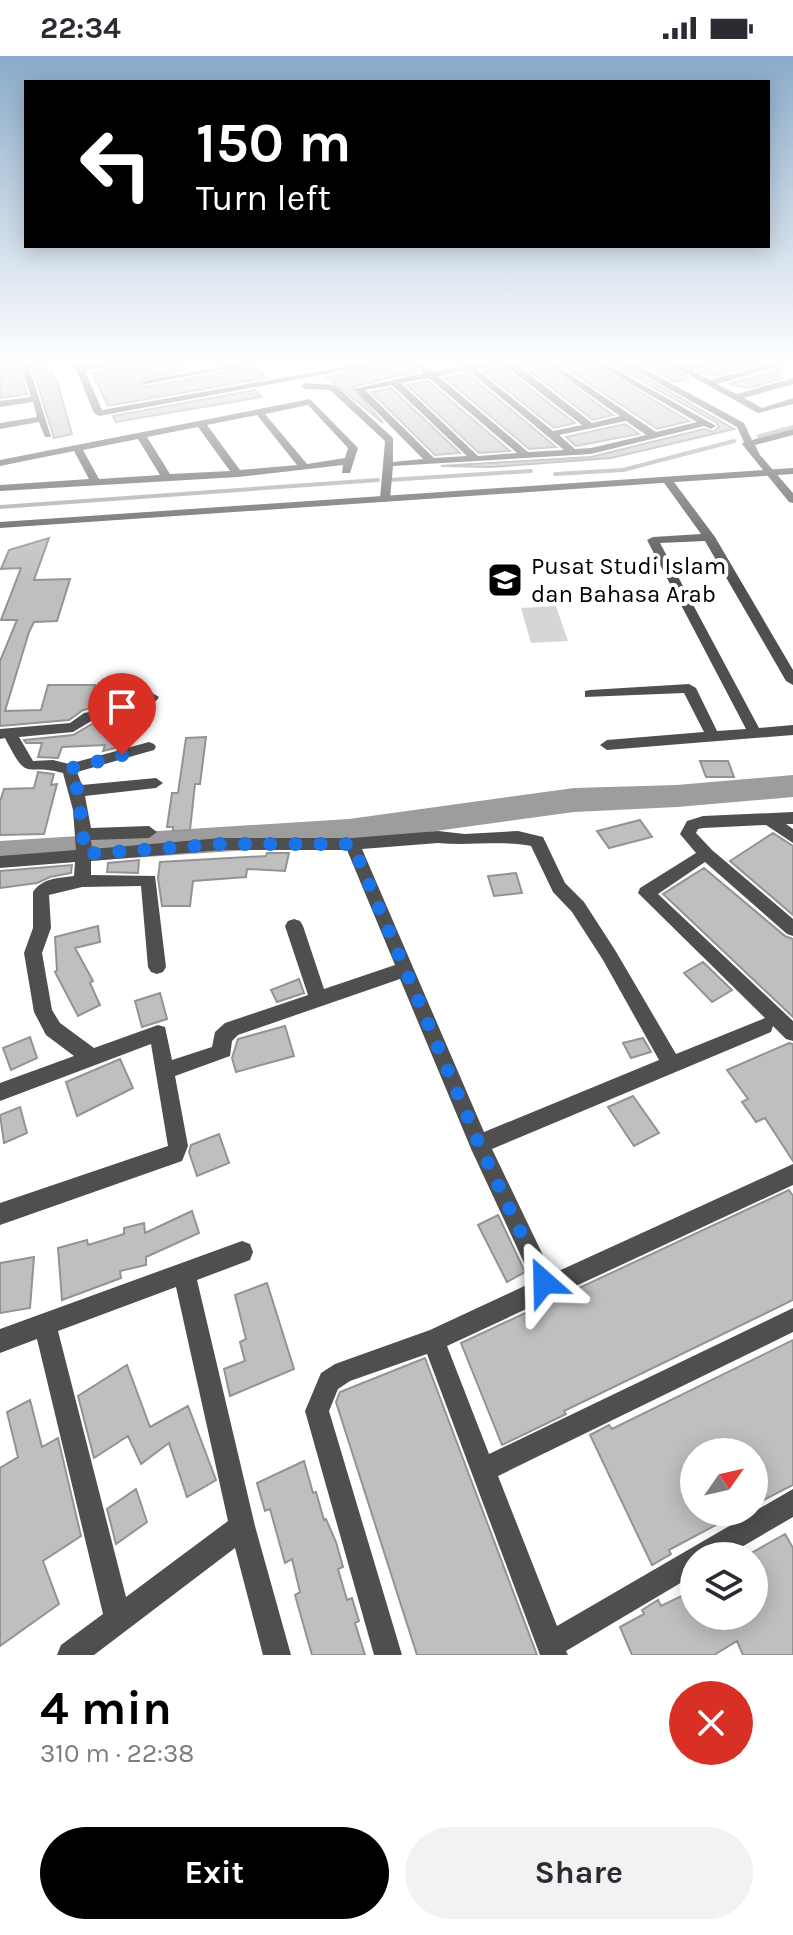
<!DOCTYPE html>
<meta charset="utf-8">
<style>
:root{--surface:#fff;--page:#f2f2f3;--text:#2b2b33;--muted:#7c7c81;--accent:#000}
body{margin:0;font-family:Karla,sans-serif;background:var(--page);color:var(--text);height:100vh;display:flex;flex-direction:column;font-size:30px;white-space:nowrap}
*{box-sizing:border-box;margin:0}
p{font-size:26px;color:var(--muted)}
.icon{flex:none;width:44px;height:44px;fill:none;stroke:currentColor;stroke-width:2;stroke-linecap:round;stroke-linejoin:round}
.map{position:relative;height:1599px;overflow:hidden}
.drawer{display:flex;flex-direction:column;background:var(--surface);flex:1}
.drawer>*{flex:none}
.banner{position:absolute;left:24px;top:24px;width:746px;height:168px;border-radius:0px;box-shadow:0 4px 20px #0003;background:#000;color:#fff;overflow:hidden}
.needle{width:52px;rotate:56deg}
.tools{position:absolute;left:680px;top:1382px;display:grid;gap:16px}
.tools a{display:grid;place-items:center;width:88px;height:88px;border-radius:50%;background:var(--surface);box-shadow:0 4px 20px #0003;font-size:40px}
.pin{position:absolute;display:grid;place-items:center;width:68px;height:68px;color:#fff;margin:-82px -34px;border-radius:50% 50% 50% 0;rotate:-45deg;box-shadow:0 0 8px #0007}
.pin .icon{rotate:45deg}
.me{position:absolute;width:88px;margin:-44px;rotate:335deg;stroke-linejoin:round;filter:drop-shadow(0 0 6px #0008)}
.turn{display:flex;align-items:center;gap:28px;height:168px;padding:0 40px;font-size:36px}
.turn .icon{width:104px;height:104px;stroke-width:2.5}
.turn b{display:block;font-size:56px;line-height:68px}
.round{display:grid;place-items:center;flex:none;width:84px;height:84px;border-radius:42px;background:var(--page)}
.head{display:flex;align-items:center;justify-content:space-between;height:136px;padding:0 40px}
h1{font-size:48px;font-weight:700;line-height:60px;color:var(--accent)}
.button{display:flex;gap:16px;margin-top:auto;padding:16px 40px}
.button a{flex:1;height:92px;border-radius:48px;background:var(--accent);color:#fff;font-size:32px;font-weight:700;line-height:92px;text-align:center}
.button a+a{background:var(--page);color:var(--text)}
.status{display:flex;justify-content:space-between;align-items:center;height:56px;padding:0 40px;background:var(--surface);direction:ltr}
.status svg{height:22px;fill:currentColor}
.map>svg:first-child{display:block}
.green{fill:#d6d6d6}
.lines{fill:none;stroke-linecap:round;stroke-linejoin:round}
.stream{stroke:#9d9d9d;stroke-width:4}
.river{fill:#9d9d9d;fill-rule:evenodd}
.building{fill:#bfbfbf;stroke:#939393;stroke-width:2}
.minor{fill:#4f4f4f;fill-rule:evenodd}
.tertiary{fill:#4f4f4f;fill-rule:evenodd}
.route{stroke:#1a73e8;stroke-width:14;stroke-dasharray:0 25.2}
.labels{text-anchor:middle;stroke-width:8;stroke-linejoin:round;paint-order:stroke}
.far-poi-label{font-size:24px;fill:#000;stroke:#fff;text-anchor:start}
</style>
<div class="status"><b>22:34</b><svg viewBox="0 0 49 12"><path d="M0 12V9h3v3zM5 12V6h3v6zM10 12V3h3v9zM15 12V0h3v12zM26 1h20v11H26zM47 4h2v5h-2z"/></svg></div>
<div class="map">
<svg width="793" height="1599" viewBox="0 0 793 1599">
<rect width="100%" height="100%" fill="#fff"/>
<path class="green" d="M556 550 568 585 531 587 521 552Z"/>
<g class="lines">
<path class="stream" d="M759 380 793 371
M555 418 623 414 734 385
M388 424 531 415
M0 451 378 424"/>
<path class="river" d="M793 719V741L677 751 574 756 349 787 0 811V785L349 763 574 732 677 729Z"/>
</g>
<path class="building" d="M0 304H16L27 338 1 342Z
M30 304H47L58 329 72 378 54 382Z
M140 304H186L187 314 140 323 147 331 256 310 266 322 108 350 92 317 138 307Z
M403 304H407L418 315 352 331 383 367 327 321Z
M516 304H537L613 359 593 364Z
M554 304H586L689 365 657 373Z
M605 304H615L734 373 611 402 491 411 441 410 591 401 704 373 713 376 719 371 717 367Z
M634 304H659L689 322 675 326Z
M730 304H759L765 306 714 320 700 316Z
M501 310 575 367 554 372 483 315Z
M779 313 785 316 776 318 783 322 749 332 729 328Z
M467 317 556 391 529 393 445 322Z
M428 325 510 395 479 397 407 329Z
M391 332 460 397 435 399 371 336Z
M255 334 261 341 116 366 113 360Z
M625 368 639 378 576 390 566 381Z
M49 482 34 524 70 523 57 565 34 566 29 576 5 655 41 654 48 629H95L93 639 131 638 130 644 83 654 69 664 0 670V605L17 564H1L21 512 1 513 9 494Z
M126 661 123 690 103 695 105 689 62 691 58 702 38 701 42 687H26L24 684 73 679 94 667Z
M206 681 200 728H195L190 774 173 775V771H167L172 737H178L186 682Z
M700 705H728L734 721H706Z
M38 716 54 718 51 729 57 728 44 778 0 779V746L4 733 34 732Z
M640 764 652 781 609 792 597 775Z
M773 777 793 790V859L730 805Z
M267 797H289L285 815 247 813 246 821 193 825 190 850H162L158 822 160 806 266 800Z
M139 804 138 817 107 816 108 807Z
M72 809 71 817 50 821 37 827 0 832V815Z
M704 812 785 880 793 883V961L663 838Z
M516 817 522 837 494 840 488 820Z
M98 870 100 886 75 892 93 925 90 927 100 949 78 960 55 916 57 914 55 881Z
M703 906 732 934 712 946 684 917Z
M299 923 304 937 277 946 271 934Z
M160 937 167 963 142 971 135 945Z
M285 970 294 1000 236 1016 232 1002 238 983Z
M30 981 37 1002 11 1014 3 992Z
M643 982 651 996 631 1002 623 987Z
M789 987 793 988V1105L765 1062 756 1066 742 1046 748 1043 727 1014Z
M120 1003 133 1032 77 1060 66 1026Z
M633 1040 659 1077 634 1090 608 1051Z
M20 1051 27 1077 4 1087 0 1059Z
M219 1078 229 1107 197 1120 189 1096 191 1089Z
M789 1134 793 1140V1244L564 1355 566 1358 502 1389 461 1287Z
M192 1155 199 1177 146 1201V1209L120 1215 121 1222 62 1244 58 1192 87 1184 88 1189 124 1178V1172L144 1167 145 1177Z
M498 1159 525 1216 507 1226 478 1169Z
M34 1201 30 1252 0 1257V1207Z
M267 1227 294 1313 230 1340 224 1313 245 1305 240 1286 246 1283 235 1239Z
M793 1284V1429L754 1449V1396H694V1456H740L669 1494 671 1498 652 1509 590 1379 609 1369 612 1373Z
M425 1302 537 1599H417L336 1346 340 1336Z
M127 1309 150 1371 188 1350 216 1424 187 1441 169 1387 141 1408 128 1380 94 1402 78 1340Z
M30 1344 42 1391 58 1382 81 1480 43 1505 59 1548 0 1590V1412L18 1401 7 1356Z
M304 1405 313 1437 316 1436 324 1464 326 1463 336 1486 343 1511 338 1513 347 1544 352 1542 359 1565 355 1567 365 1599H312L295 1539 300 1536 292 1503 285 1507 270 1453 265 1455 257 1427Z
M136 1433 147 1466 116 1488 107 1453Z
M785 1478 793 1492V1599H743L737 1585 714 1599H632L620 1571 644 1558 642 1554 658 1544 661 1550 694 1534V1560H754V1500H746Z"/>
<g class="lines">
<path class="minor" d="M19 304H27L51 381H45L39 366 0 373V367L37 361 33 346 0 351V345L31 341Z
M72 304H80L83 310 119 304H137L85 315 102 354 383 304H400L99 360 94 357Z
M257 304 263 306 146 328 142 325Z
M290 304H310L286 310 282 307Z
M410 304H419L433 316 495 304H511L592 367 620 360 540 304H549L656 376 697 366 589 304H599L716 370 711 373 704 370 591 398 393 410 390 443 385 446 380 443 385 385 330 334 305 333 301 330 305 327 335 329 393 382V406L423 403 354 333 424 317ZM502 307 582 369 553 375 476 313ZM468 314 564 394 528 396 438 320ZM429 322 517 397 478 400 401 327ZM392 329 467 400 434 402 365 334ZM626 365 646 379 591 392 575 393 559 379Z
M618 304H628L744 367 752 384 793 373V379L755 389 760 399 793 437V447L789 446 742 388 744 386 737 371Z
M662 304H672L686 311 714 304H727L692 315 710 324 782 305V309L717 328 737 338 793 322V328L744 342 762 352 793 342V348L758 357Z
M310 343 358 392 350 417H342L343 409 238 421 0 435V429L89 423 74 395 0 410V404ZM308 349 348 392 345 402 307 408 265 358ZM257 359 297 409 240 414 207 369ZM198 371 230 415 170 418 147 381ZM138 383 160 419 99 423 83 394Z
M663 422H671L715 481 793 614V629L786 625 705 485 660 487 759 672 793 669V679L607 694 600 689 607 684 704 676 684 637 585 641V635L590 634 689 628 696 632 717 675 746 673 647 484 653 481 701 478 662 424Z
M152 637 159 641 157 644 135 656 93 664 73 676 19 681 33 705 53 704 69 708 149 686 154 688 156 691 154 694 77 716 82 729 156 722 163 727 156 732 85 740 91 772 149 770 157 776 149 782 91 784 92 793 221 782H352L438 775 465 778 518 775 543 781 565 827 584 846 615 894 676 998 765 962 638 837 640 832 696 797 680 778 687 765 703 760 793 756V768H786L793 773V787L766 769 703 772 698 773 696 777 712 794 793 863V880L787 878 705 806 658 838 793 965V985L786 983 773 970 771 976 492 1093 552 1218 793 1108V1129L447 1290 489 1398 793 1252V1276L498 1420 557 1570 793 1433V1461L726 1500H694V1519L566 1595 568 1599H540L427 1298 350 1325 338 1333 329 1355 402 1599H374L305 1355 321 1317 335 1308 430 1274 533 1226 472 1095 400 923 238 979 232 985 230 1000 175 1020 188 1090 182 1105 0 1169V1147L168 1090 151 988 0 1045V1027L74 1000 46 979 34 956 24 897 33 872V836C42 822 59 822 74 820L75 806 0 812V800L76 794 73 754 63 717C23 706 29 729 5 682L0 683V673L70 667 84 657 126 649ZM438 787C469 790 502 784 531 790L553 836 572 856 603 904 659 1004 484 1076 362 793ZM221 794H347L395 909 324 933 303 870 300 865 294 863 288 865 285 870 308 939 225 967 215 976 212 991 172 1004 165 971 158 969 94 992 60 967 52 954 42 897 51 872 49 839 82 831 141 830 148 911 151 916 157 918 163 916 166 911 155 820 91 819V805Z
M242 1185 250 1188 253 1196 250 1204 197 1224 255 1470 291 1599H263L235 1492 94 1599H57L61 1589 103 1558 37 1283 0 1297V1273ZM176 1231 228 1465 126 1541 58 1275Z"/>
<path class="tertiary" d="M793 412V418L0 472V466Z"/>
</g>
<linearGradient id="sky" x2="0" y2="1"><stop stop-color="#8aabca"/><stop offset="0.58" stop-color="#fff"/><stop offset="1" stop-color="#fff" stop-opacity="0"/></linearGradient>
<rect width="793" height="528" fill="url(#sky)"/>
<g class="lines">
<path class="route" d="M122 699 69 713 78 735 85 798 221 788H352L479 1088 544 1226"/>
</g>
<defs>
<symbol id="university-square" viewBox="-11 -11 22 22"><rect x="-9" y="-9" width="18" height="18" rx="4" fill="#000" stroke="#fff"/><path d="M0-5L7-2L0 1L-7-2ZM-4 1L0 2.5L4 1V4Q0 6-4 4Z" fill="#fff"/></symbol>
</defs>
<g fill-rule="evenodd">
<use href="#university-square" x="485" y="504" width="40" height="40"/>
</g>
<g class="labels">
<g class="far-poi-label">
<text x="531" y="518">Pusat Studi Islam<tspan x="531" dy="28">dan Bahasa Arab</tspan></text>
</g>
</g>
</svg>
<div class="tools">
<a><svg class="needle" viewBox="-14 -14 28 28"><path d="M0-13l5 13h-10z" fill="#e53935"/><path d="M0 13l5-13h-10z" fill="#7c7c81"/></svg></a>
<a><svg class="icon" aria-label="layers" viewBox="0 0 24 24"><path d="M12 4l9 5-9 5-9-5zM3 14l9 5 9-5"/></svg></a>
</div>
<div class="pin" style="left:122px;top:699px;background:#d93025"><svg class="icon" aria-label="arrive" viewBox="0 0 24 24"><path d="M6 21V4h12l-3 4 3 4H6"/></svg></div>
<svg class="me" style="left:544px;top:1226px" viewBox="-20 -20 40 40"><path d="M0-17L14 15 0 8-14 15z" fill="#1a73e8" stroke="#fff" stroke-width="4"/></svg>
<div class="banner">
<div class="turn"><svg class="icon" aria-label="left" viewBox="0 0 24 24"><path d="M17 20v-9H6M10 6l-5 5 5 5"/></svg><div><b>150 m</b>Turn left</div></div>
</div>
</div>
<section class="drawer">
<div class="head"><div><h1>4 min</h1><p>310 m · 22:38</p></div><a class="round" style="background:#d93025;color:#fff"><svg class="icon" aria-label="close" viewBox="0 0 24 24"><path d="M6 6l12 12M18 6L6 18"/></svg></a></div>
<div class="button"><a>Exit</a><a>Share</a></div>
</section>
